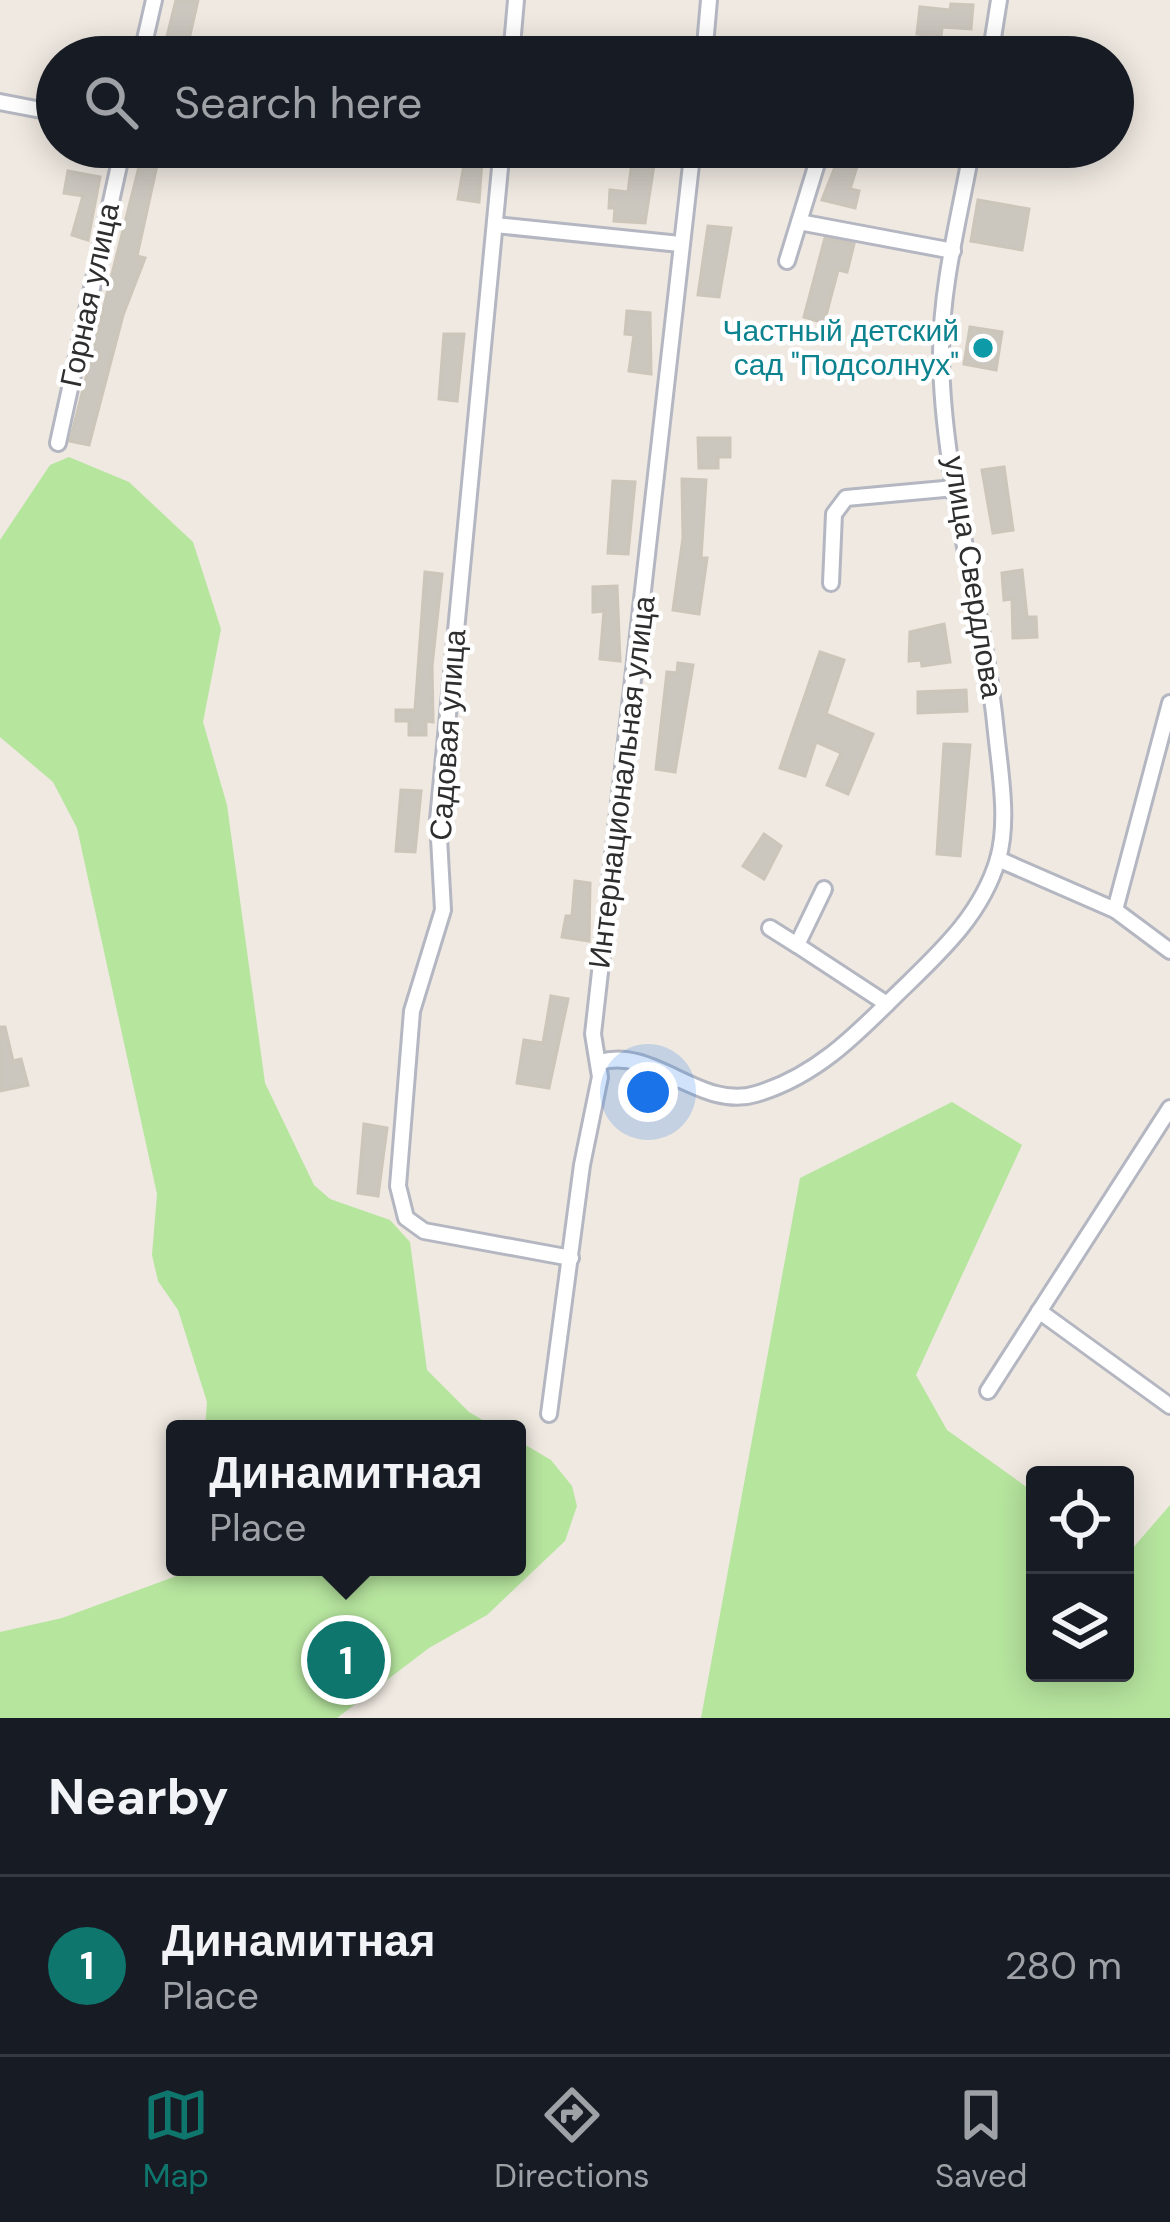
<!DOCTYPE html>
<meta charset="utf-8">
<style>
body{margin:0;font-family:"DM Sans",sans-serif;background:#242831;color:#f1f3f6}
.controls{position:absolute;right:36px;bottom:36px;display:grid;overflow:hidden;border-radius:12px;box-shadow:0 6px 30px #0003}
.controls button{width:108px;height:108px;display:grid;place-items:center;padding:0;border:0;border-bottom:3px solid #363941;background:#171b24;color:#f1f3f6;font:60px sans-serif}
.you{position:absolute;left:648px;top:1092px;width:42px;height:42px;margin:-30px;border:9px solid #fff;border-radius:50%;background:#1a73e8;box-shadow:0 0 0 18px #1a73e833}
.badge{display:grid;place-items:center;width:78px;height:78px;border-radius:50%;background:#0f766e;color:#fff;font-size:39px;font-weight:700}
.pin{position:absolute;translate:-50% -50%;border:6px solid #fff;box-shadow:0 3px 12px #0006}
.popup{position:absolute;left:166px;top:1420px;width:360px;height:156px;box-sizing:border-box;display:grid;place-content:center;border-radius:12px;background:#171b24;filter:drop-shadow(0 3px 9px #0005);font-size:39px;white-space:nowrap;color:#9ea1a6}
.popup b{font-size:45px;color:#f1f3f6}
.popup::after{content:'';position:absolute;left:50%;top:100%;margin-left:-24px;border:24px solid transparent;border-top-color:#171b24}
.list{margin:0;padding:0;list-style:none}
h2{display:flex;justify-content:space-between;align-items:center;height:156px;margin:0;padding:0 48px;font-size:51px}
h2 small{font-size:39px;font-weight:400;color:#9ea1a6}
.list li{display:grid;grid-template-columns:78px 1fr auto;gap:36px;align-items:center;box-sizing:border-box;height:180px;padding:0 48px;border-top:3px solid #363941}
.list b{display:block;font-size:45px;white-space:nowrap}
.list p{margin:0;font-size:39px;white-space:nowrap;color:#9ea1a6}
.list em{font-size:39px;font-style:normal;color:#9ea1a6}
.icon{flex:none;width:66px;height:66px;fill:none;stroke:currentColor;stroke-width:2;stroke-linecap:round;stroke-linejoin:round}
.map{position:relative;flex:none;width:1170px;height:1718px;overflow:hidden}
.search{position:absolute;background:#171b24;box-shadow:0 6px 30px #0003;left:36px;right:36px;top:36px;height:132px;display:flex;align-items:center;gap:30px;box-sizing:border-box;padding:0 42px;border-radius:66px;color:#9ea1a6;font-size:45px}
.sheet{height:336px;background:#171b24}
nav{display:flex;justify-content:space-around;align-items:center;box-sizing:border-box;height:168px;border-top:3px solid #363941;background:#171b24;font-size:33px;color:#9ea1a6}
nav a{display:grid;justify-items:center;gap:6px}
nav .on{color:#0f766e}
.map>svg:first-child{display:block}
</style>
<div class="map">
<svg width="1170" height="1718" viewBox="0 0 1170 1718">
<rect width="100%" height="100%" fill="#efe9e1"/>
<g fill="#b6e59e">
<polygon points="69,457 129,482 193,542 221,629 203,722 227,805 265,1083 314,1185 330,1199 390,1220 410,1242 427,1370 469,1412 498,1429 205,1429 207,1402 178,1310 158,1281 152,1255 157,1194 77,828 53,782 0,737 0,540 50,465"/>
<polygon points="952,1102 1022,1145 916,1375 947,1430 1035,1493 1035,1673 1125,1673 1125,1557 1170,1505 1170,1718 701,1718 800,1178"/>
<polygon points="517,1440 551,1460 572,1486 577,1506 565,1541 487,1615 429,1648 337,1718 0,1718 0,1632 62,1618 201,1567 517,1567"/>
</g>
<g fill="#cbc7bf" stroke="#cbc5ba" stroke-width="3">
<polygon points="176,0 198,0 185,57 162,57"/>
<polygon points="951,4 973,5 971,29 942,27 941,37 917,34 920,7 950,10"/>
<polygon points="144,147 161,147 137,256 145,258 123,315 89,445 70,441"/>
<polygon points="467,147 483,147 479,202 458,199"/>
<polygon points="843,147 863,147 850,189 859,191 855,208 822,200"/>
<polygon points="632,162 654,165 645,223 614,221 615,208 609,208 610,190 628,192"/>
<polygon points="68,171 100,177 88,240 72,235 83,196 64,193"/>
<polygon points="978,200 1029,209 1022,250 971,241"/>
<polygon points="708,226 731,228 719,297 698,295"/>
<polygon points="825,238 854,244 847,272 838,270 824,323 804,317"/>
<polygon points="627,311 650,313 651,374 629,371 634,335 625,334"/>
<polygon points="970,327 1002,332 996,370 964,364"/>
<polygon points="444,334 464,334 457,401 439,399"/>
<polygon points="698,438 730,438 730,457 718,457 718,468 699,468"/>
<polygon points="1004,467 1013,530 993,533 982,470"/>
<polygon points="682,479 706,480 701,558 707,558 699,614 673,610 683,538"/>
<polygon points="613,481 635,482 628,554 608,553"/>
<polygon points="1022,570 1027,617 1036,617 1037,637 1013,638 1012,599 1004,600 1002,573"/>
<polygon points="425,572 442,574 432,666 433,722 426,721 426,735 409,735 409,721 396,721 396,710 415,710"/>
<polygon points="617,586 620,661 600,659 604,611 593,612 593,587"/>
<polygon points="944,624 950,662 922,666 921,660 909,661 910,632"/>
<polygon points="820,652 844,660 826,714 873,734 848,794 827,785 841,753 816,742 805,776 780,768"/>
<polygon points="678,663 693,665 675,772 656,769 667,672 677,673"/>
<polygon points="966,690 967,711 918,713 918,692"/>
<polygon points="944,744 970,745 960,856 937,854"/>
<polygon points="401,790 421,791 415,852 396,851"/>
<polygon points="764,834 781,846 764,879 743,866"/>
<polygon points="575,881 590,883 589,941 562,937 566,916 572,916"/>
<polygon points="551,996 568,999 549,1088 517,1083 524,1040 543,1043"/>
<polygon points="0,1027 5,1027 13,1061 21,1059 28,1085 0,1091"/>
<polygon points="364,1124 387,1128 378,1196 358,1193"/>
</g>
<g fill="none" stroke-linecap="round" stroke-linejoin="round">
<defs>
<g id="street">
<polyline points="141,57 154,0"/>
<polyline points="511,57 516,0"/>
<polyline points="704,57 709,0"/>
<polyline points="990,57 999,0"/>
<polyline points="0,102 57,113"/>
<polyline points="502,147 438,820 443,910 412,1011 398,1186 406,1218 424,1231 571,1258"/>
<polyline points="799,222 953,251"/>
<polyline points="495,225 680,244"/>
<polyline points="787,261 822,147"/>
<polyline points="58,443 123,147"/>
<polyline points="831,583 834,514 846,498 955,488"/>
<polyline points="998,859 1115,910 1170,951"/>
<polyline points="824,889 797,945 887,1004"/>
<polyline points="1115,910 1170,703"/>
<polyline points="770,928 797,945"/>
<path d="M600 1062C653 1046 701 1111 756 1094 814 1077 854 1037 895 996 937 955 981 917 998 859 1009 821 1000 771 996 732 984 607 942 481 941 354 941 285 960 215 972 147"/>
<polyline points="1039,1311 1170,1406"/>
<polyline points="988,1391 1170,1108"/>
<polyline points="549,1414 582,1165 600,1077 593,1034 693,147"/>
</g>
</defs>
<use href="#street" stroke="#b4b7c1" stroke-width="20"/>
<use href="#street" stroke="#fff" stroke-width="14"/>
</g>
<circle fill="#0f9aa8" stroke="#fff" stroke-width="4.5" cx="983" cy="348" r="12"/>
<g text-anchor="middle" stroke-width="9" stroke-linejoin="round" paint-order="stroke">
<g font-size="30" fill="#2e2e2e" stroke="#fff">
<text transform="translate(90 295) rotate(-78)" y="10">Горная улица</text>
<text transform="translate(973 577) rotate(81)" y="10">улица Свердлова</text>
<text transform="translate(448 735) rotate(-86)" y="10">Садовая улица</text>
<text transform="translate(622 782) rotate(-83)" y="10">Интернациональная улица</text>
</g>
<g font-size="30" fill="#0d838f" stroke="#fff" text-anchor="end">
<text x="959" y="341">Частный детский<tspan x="959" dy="34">сад "Подсолнух"</tspan></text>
</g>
</g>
</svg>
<div class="controls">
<button><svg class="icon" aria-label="locate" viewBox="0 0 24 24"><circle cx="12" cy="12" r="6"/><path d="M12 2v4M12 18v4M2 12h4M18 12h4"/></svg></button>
<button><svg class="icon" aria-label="layers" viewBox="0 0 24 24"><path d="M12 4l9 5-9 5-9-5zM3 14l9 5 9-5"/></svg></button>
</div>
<div class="you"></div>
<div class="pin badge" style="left:346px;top:1660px">1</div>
<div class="popup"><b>Динамитная</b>Place</div>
<div class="search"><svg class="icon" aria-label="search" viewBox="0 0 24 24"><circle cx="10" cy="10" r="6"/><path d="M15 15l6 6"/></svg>Search here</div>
</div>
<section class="sheet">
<h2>Nearby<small></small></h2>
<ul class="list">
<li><span class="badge">1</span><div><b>Динамитная</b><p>Place</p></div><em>280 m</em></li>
</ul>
</section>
<nav>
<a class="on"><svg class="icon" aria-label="map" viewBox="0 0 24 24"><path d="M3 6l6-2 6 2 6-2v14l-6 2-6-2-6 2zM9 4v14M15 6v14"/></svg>Map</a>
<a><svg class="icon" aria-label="directions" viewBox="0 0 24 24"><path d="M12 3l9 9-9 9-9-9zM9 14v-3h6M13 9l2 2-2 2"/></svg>Directions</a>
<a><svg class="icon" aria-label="saved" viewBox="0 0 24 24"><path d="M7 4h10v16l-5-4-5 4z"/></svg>Saved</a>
</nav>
